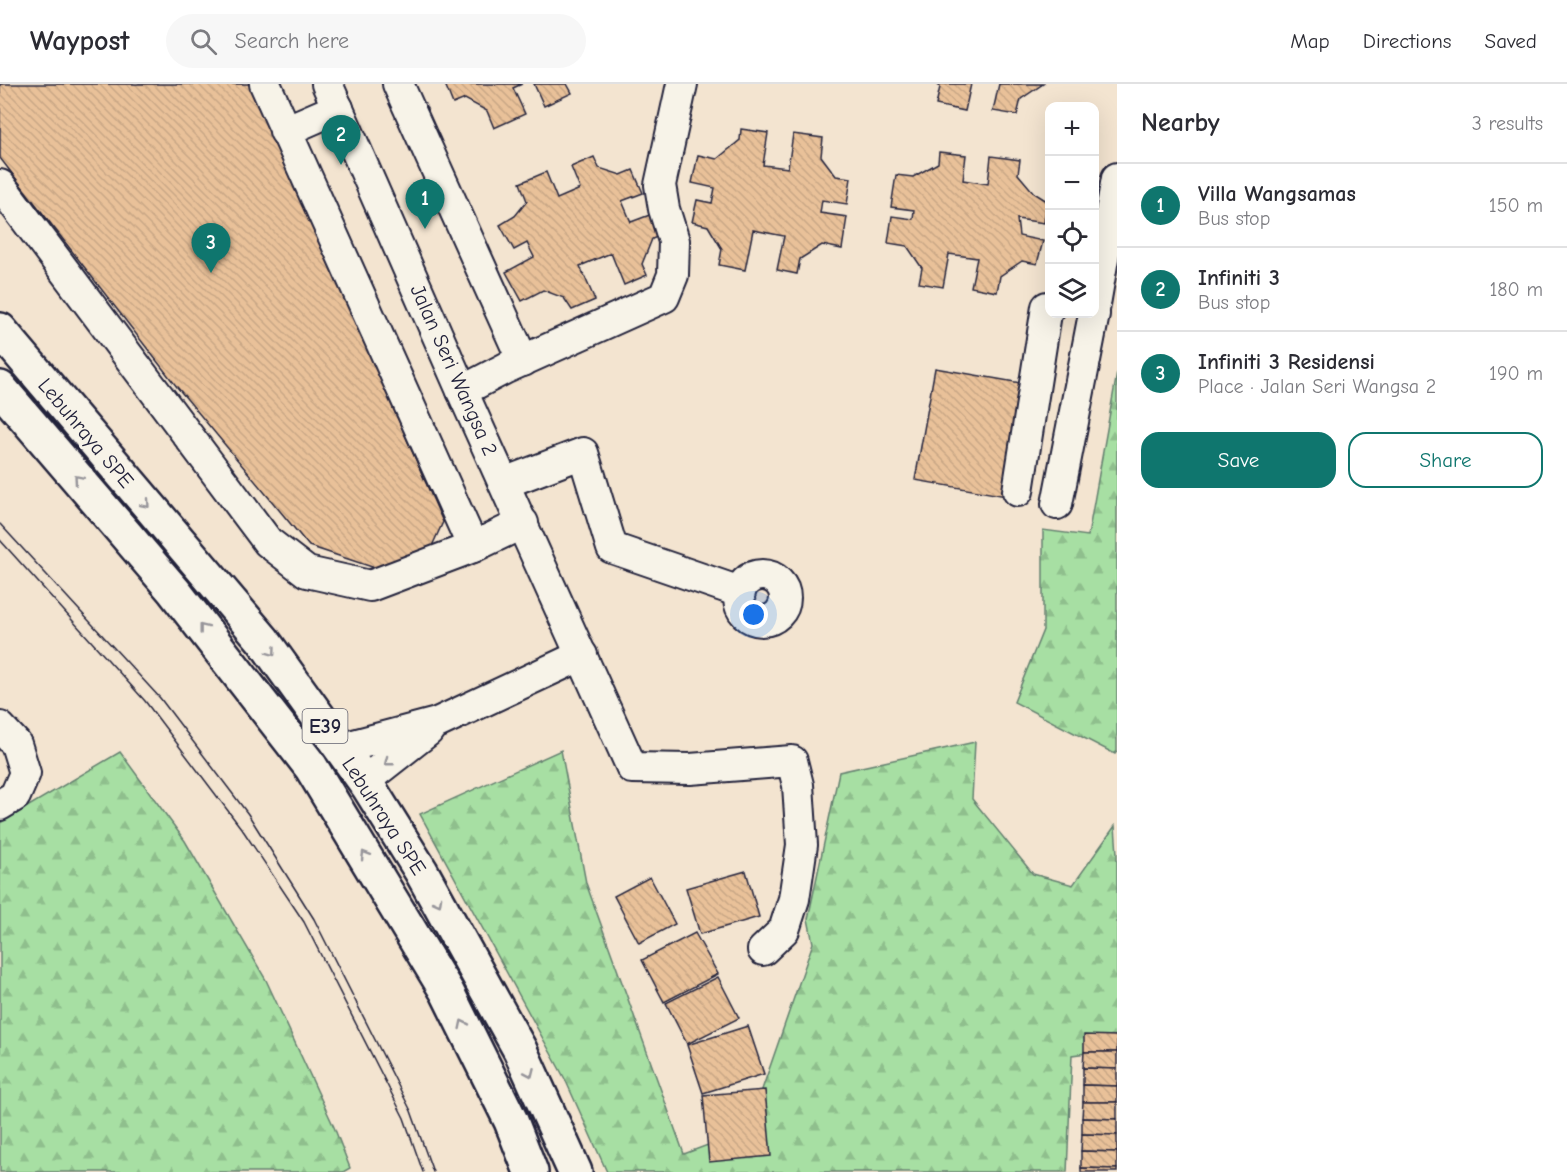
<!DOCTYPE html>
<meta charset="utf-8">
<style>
body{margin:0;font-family:"Comic Neue",sans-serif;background:#f7f7f7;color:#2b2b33}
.controls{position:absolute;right:18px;top:18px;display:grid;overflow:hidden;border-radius:12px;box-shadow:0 6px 24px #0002}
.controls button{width:54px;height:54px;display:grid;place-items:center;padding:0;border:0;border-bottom:2px solid #e1e1e2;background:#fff;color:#2b2b33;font:30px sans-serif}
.you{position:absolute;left:754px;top:531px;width:21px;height:21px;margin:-15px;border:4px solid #fff;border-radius:50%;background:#1a73e8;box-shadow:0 0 0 9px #1a73e833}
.badge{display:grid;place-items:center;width:39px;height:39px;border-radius:50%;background:#0f766e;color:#fff;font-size:20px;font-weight:700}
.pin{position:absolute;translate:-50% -50px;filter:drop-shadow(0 2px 3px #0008)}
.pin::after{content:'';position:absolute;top:32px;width:21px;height:18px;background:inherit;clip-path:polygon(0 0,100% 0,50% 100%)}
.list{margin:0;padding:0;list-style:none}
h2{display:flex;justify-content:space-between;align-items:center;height:78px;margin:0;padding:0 24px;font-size:26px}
h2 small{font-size:20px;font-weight:400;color:#7c7c81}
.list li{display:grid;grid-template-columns:39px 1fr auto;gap:18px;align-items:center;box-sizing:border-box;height:84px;padding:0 24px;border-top:2px solid #e1e1e2}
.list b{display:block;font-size:22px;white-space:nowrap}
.list p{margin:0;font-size:20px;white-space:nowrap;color:#7c7c81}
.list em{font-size:20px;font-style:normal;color:#7c7c81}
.actions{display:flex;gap:12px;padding:18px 24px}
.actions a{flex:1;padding:14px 0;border:2px solid #0f766e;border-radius:18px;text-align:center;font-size:21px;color:#0f766e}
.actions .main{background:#0f766e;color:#fff}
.icon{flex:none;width:33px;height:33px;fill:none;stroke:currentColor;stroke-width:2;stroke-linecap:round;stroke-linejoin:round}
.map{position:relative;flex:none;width:1117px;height:1088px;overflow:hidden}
header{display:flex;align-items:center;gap:36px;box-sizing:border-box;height:84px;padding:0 30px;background:#fff;border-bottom:2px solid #e1e1e2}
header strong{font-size:28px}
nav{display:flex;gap:33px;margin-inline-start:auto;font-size:21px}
.search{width:420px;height:54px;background:#f7f7f7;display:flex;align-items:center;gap:15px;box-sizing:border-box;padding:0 21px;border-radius:33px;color:#7c7c81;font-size:22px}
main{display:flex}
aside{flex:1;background:#fff}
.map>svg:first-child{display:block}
</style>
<header>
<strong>Waypost</strong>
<div class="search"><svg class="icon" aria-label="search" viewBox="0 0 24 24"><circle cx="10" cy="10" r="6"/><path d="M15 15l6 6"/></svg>Search here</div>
<nav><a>Map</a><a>Directions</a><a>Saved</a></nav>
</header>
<main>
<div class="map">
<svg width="1117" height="1088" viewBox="0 0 1117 1088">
<defs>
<pattern id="forest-firs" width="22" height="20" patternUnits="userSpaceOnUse" patternTransform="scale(1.5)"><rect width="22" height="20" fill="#a7dfa3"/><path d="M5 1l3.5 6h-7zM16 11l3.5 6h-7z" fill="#8fbf8d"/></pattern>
<pattern id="building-back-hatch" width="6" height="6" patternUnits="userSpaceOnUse" patternTransform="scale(1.5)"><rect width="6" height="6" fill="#e9c199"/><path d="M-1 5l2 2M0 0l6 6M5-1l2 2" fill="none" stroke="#c8a685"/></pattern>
</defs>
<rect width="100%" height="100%" fill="#f3e4d0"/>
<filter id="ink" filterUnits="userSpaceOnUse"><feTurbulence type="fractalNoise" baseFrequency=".0167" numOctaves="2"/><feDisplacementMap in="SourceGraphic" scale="12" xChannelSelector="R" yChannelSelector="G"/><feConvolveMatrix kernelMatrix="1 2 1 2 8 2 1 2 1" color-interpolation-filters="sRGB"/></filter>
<g filter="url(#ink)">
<g fill="url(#forest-firs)" stroke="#64806f" stroke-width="1.5">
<polygon points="1117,289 1117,667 1115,670 1014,618 1043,546 1043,446 1088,452"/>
<polygon points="975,658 972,715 1033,790 1073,801 1115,742 1117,770 1117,965 1072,971 1067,1088 607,1088 565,995 420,730 561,666 586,799 684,1070 748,1046 813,859 808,835 839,688"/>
<polygon points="120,668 185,757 266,896 334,1043 350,1084 343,1088 0,1088 0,739"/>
</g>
<g fill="url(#building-back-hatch)" stroke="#22223b" stroke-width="1.5">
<polygon points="0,0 252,0 443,438 432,462 375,484 309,462 177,303 0,74"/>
<polygon points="445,0 522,0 513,4 525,30 494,44 487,27 465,15 453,20"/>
<polygon points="534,0 567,0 572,9 544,22"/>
<polygon points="937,0 971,0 965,27 936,21 940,3"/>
<polygon points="999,0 1043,0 1021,15 1017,31 993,27"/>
<polygon points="741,45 768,49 763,81 788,84 793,50 823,54 821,72 836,92 851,94 847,120 822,116 820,129 847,133 842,165 822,161 800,175 797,190 777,186 784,152 753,146 745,186 719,181 722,165 708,142 692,138 697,116 712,119 715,104 692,99 698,71 717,75 740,56"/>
<polygon points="939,68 966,71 963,96 988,100 991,72 1020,76 1018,90 1034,109 1047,117 1044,139 1017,135 1019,152 1043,157 1037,180 1022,177 1000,192 997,208 971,203 977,174 949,170 943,203 919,199 922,184 907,162 888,159 892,132 913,135 914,126 891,123 896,91 913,93 938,79"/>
<polygon points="594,73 599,84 621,91 633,86 643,109 622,117 631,138 655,129 664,150 652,155 642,180 647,191 624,201 611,169 580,182 595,216 572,226 564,214 543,206 522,217 506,188 534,173 527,159 514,166 500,141 515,132 527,117 520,99 546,88 557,115 580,105 571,83"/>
<polygon points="935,284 1026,300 1006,412 915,396"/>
<polygon points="746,787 759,833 700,850 686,804"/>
<polygon points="650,793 675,840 639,859 614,812"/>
<polygon points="695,849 718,890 664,918 642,876"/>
<polygon points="718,893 739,934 687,960 666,919"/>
<polygon points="748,942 764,990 703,1009 687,961"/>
<polygon points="1084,951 1117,952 1117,968 1084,968"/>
<polygon points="1084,968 1117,968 1117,985 1083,984"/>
<polygon points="1083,984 1117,985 1117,1002 1083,1001"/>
<polygon points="1083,1001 1117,1002 1117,1018 1083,1018"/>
<polygon points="765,1006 771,1072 709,1078 703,1011"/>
<polygon points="1083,1018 1117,1018 1117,1035 1082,1034"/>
<polygon points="1082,1034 1117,1035 1117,1051 1082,1050"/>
<polygon points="1082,1050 1117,1051 1117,1068 1081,1067"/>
<polygon points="1081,1067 1117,1068 1117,1085 1081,1084"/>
<polygon points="1081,1084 1117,1085 1117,1088 1081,1088"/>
</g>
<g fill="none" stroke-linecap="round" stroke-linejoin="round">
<defs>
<g id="minor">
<polyline points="265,0 473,463"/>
<polyline points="327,0 462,307 632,684 690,685 792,677 798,701 802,761 794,815 784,846 763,866"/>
<polyline points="398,0 523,277"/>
<polyline points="285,47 338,24"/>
<polyline points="0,101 268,458 307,488 370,502 473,463 523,439"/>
<polyline points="1094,226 1117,94"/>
<polyline points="462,307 506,284 664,213 673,191 674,157 664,125 660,101 682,0"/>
<polyline points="504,399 583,369 612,464 740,508"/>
<polyline points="1018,407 1047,223 1050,224"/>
<polyline points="1057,420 1094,230"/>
<circle cx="762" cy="514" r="23"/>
<polyline points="0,643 16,660 25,689 15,712 0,721"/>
<polyline points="350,662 437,639 582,571"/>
<polyline points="372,691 428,647"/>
</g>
<g id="highway">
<polyline points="0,246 263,556 368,702 421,787 520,966 575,1088"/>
<polyline points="0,304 174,507 311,683 447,908 511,1037 531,1088"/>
</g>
</defs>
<use href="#minor" stroke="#22223b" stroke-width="34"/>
<use href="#highway" stroke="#22223b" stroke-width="38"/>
<use href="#minor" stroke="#f7f3e8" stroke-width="30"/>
<use href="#highway" stroke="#f7f3e8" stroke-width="33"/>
<g stroke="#22223b" stroke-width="1.5">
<polyline points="0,440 160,614 248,730 314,835 411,1027 433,1088"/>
<polyline points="0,456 145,617 244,748 304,838 404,1034 423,1088"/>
</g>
</g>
<defs><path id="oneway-chevron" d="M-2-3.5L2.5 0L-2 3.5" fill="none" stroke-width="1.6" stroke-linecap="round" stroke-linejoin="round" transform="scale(1.5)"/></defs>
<g stroke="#97959a">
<use href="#oneway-chevron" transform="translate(78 395) rotate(-131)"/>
<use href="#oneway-chevron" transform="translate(146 420) rotate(49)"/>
<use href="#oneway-chevron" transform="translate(203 544) rotate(-128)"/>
<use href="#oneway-chevron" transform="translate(272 568) rotate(54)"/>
<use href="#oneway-chevron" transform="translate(388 678) rotate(142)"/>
<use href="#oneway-chevron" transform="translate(365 771) rotate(-121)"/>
<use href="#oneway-chevron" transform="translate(438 818) rotate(61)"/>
<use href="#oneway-chevron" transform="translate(463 940) rotate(-116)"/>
<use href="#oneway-chevron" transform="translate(530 989) rotate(66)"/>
</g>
</g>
<g text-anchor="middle" stroke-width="6" stroke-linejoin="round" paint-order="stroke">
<rect fill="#f7f3e8" stroke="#62616f" stroke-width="1.5" x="302.5" y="625" width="45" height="34" rx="4.5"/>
<g font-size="20" font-weight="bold" fill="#22223b">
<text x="325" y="649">E39</text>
</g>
<g font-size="21" fill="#22223b" stroke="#f7f3e8">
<text transform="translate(454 286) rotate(66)" y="7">Jalan Seri Wangsa 2</text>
<text transform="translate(86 349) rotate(50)" y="7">Lebuhraya SPE</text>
<text transform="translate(384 732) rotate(57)" y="7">Lebuhraya SPE</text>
</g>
</g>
</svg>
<div class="controls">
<button>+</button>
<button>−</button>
<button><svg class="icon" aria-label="locate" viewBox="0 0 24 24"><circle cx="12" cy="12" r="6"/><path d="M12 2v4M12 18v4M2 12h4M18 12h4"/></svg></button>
<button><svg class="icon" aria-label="layers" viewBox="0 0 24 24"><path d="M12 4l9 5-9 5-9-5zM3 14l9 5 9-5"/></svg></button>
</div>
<div class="you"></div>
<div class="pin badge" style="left:425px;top:145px">1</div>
<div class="pin badge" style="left:341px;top:81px">2</div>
<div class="pin badge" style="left:211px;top:189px">3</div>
</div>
<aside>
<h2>Nearby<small>3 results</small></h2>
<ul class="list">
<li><span class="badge">1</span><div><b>Villa Wangsamas</b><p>Bus stop</p></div><em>150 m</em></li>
<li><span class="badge">2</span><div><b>Infiniti 3</b><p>Bus stop</p></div><em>180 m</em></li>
<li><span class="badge">3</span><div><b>Infiniti 3 Residensi</b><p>Place · Jalan Seri Wangsa 2</p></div><em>190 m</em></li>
</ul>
<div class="actions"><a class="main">Save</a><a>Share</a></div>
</aside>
</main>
